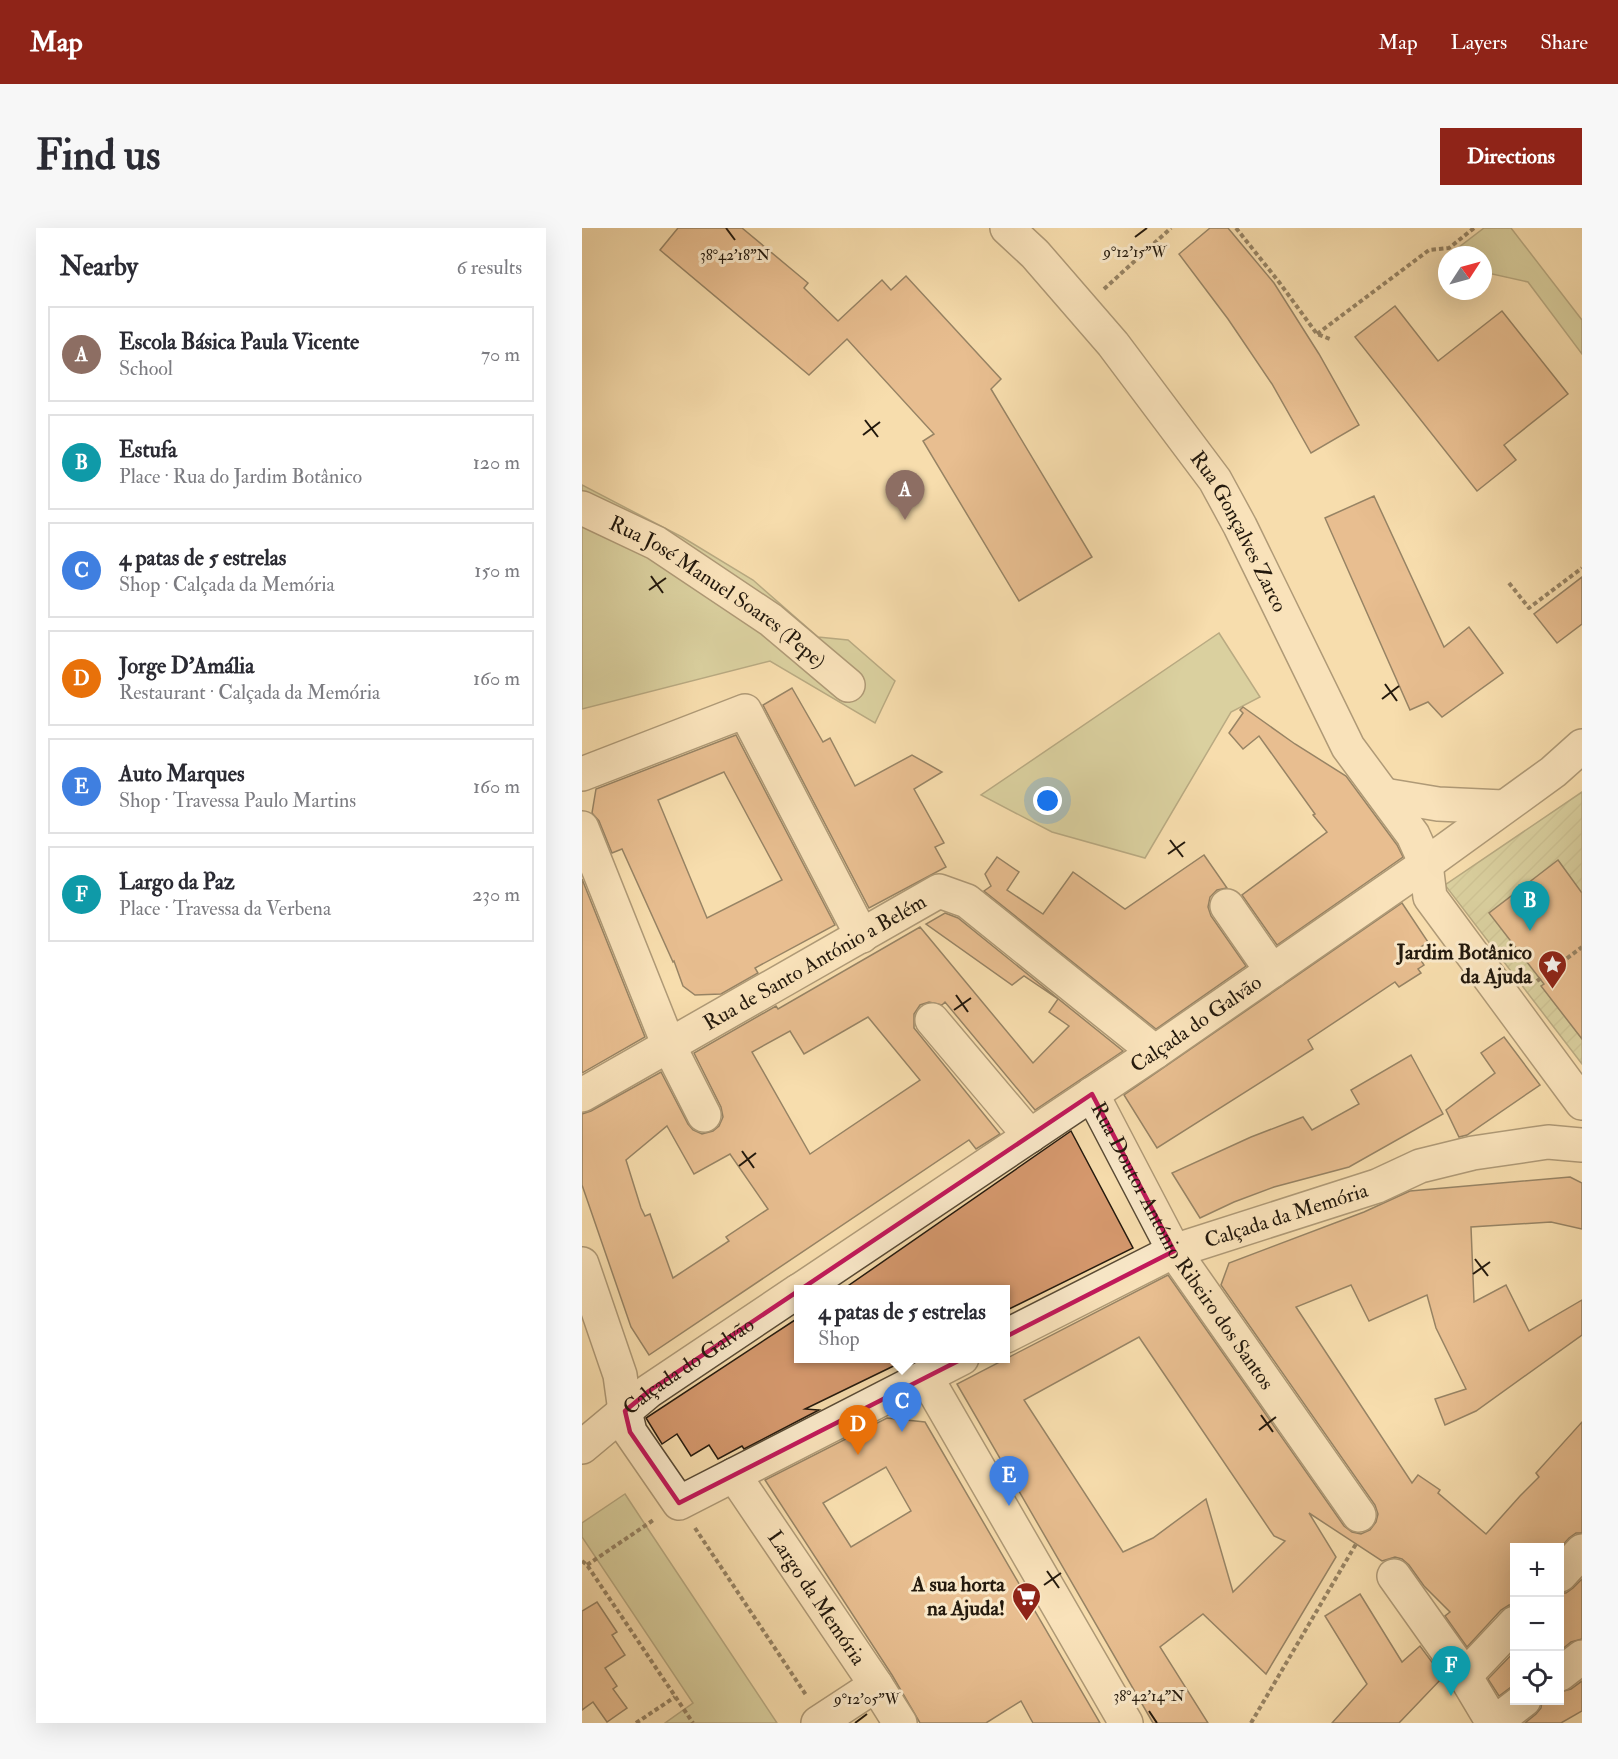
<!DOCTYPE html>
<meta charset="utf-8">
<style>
body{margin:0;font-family:"IM FELL Double Pica",serif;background:#f7f7f7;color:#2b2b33}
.controls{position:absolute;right:18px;bottom:18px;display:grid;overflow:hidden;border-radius:0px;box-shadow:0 6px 24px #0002}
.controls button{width:54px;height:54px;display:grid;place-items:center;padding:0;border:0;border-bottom:2px solid #e1e1e2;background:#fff;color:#2b2b33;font:30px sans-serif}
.compass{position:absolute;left:856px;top:18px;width:54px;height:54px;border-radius:50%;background:#fff;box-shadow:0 6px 24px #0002;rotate:54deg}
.you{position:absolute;left:466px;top:573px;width:21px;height:21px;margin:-15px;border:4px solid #fff;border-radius:50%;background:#1a73e8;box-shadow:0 0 0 9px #1a73e833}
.badge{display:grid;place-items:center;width:39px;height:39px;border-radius:50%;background:#8f2418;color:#fff;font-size:20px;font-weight:700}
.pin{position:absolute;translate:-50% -50px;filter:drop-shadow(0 2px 3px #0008)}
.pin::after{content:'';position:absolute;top:32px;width:21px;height:18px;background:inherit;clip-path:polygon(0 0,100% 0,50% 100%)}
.popup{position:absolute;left:212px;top:1057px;width:216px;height:78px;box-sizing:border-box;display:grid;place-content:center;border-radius:0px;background:#fff;filter:drop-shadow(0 2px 4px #0005);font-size:20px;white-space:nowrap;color:#7c7c81}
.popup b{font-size:22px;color:#2b2b33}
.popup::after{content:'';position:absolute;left:50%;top:100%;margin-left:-12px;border:12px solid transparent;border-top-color:#fff}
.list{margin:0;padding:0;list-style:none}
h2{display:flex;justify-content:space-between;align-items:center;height:78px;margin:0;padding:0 24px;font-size:26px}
h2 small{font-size:20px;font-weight:400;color:#7c7c81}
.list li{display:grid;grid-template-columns:39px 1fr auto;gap:18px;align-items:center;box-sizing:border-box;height:96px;margin:0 12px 12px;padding:0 12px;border:2px solid #e1e1e2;border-radius:0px}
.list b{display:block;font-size:22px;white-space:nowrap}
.list p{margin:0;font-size:20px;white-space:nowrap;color:#7c7c81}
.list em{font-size:20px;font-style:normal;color:#7c7c81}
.icon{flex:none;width:33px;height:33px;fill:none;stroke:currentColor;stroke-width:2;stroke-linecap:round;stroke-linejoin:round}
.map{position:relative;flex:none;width:1000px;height:1495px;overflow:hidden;border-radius:0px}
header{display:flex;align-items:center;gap:36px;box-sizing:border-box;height:84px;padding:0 30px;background:#8f2418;color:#fff}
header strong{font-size:28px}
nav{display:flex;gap:33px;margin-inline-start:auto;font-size:21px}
.intro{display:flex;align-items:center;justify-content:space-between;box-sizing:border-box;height:144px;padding:0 36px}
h1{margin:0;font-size:42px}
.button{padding:15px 27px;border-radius:0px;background:#8f2418;color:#fff;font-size:21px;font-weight:700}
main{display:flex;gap:36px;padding:0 36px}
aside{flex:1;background:#fff;border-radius:0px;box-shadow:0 6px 24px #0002}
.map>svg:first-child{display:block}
</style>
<header>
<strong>Map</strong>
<nav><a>Map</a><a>Layers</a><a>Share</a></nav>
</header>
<div class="intro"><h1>Find us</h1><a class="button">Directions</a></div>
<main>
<aside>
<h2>Nearby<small>6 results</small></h2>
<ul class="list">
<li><span class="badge" style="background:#8d6e63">A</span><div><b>Escola Básica Paula Vicente</b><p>School</p></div><em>70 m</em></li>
<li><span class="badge" style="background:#0f9aa8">B</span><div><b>Estufa</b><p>Place · Rua do Jardim Botânico</p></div><em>120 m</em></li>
<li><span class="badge" style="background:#3f7fe0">C</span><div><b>4 patas de 5 estrelas</b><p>Shop · Calçada da Memória</p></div><em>150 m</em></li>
<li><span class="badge" style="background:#e8710a">D</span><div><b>Jorge D'Amália</b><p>Restaurant · Calçada da Memória</p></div><em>160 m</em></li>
<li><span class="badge" style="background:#3f7fe0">E</span><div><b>Auto Marques</b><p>Shop · Travessa Paulo Martins</p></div><em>160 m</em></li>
<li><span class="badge" style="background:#0f9aa8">F</span><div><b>Largo da Paz</b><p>Place · Travessa da Verbena</p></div><em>230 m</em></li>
</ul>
</aside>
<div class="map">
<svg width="1000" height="1495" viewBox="0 0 1000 1495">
<defs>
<pattern id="garden-furrows" width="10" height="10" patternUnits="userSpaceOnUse" patternTransform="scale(1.5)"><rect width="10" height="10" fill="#b7c28e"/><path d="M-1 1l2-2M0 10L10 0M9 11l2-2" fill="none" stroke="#9da679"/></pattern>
</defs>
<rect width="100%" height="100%" fill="#f7ddad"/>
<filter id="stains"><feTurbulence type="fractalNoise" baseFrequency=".00333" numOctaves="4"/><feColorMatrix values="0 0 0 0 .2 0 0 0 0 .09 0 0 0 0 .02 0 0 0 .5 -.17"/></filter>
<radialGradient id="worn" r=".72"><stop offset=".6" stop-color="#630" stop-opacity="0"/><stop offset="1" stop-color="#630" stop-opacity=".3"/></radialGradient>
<g fill="#b7c28e" stroke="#6d6e4e" stroke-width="1.5">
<polygon points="902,0 929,0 1000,92 1000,126 946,54 901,44 901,27 875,27 872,23"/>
<polygon points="0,257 100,309 171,352 236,409 266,412 313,453 293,495 188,433 0,481"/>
<polygon points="637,405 678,469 649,484 563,630 470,604 399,567"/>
<polygon points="43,1266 64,1298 195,1495 83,1495 111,1475 0,1309 0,1295"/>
</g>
<polygon fill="url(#garden-furrows)" stroke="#6d6e4e" stroke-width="1.5" points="1000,564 1000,836 863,657"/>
<g fill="#d6996e" stroke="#23190d" stroke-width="1.5" fill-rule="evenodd">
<polygon points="96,0 160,0 226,55 222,60 256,93 300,52 309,62 324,48 419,151 409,161 510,329 437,373 341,213 352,206 265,111 227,147 78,22"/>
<polygon points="628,0 646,0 692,55 737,126 777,197 729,225 690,156 646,91 597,26"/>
<polygon points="813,78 856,133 920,83 986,166 922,217 934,232 895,263 773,109"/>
<polygon points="792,268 862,419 887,399 921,445 860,489 846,474 828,482 743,290"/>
<polygon points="1000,349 1000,396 975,415 952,386"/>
<polygon points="210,460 241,514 248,510 273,558 330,527 360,544 332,561 362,615 353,619 364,639 287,680 181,477"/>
<polygon points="661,479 713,516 764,548 815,617 821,629 695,717 660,667 745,604 731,587 733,586 677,508 661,521 647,505 661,485 658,482"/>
<path d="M154 507 253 697 173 740 176 745 139 766 113 767 101 758 92 733 91 734 40 621 30 625 17 593 10 585 14 561ZM142 544 200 652 125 690 76 572Z"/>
<polygon points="622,627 645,660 635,662 628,669 626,679 629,688 664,738 574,801 402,663 409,658 403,646 415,629 437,644 425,662 461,686 491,644 543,681"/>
<polygon points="976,632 1000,665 1000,811 959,758 962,756 907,685"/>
<polygon points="0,651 63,809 0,845"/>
<polygon points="820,675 846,714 833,723 842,737 836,741 839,745 817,759 813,754 726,812 731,821 575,920 542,867"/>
<path d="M363 685 376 690 541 823 453 882 363 774 360 777 347 774 338 777 332 786V800L418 906 394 921 387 912 67 1127 49 1099 0 957V886L9 883 79 844 106 896 111 902 120 906 131 903 137 898 141 889 139 879 112 825 194 778 196 781 338 699 451 835 487 798 467 784 476 771 442 748 430 757 344 696ZM286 789 338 852 228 926 170 824 208 803 222 826ZM85 898 112 946 148 926 186 981 144 1009 147 1013 91 1050 68 986 63 988 59 980 44 932Z"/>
<polygon points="922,809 958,857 885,907 877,909 864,882 913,845 899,825"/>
<polygon points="829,827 861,886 767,939 692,959 652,974 618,990 590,945 669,909 721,889 730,902 777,876 769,862"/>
<polygon points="489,903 551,1020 423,1083 423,1062 260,1062"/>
<path d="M988 949 1000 955V1001L969 994 889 999 892 1074 924 1057 947 1103 1000 1072V1107L894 1183 863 1197 853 1171 884 1161 854 1100 845 1067 787 1093 769 1057 714 1079 830 1255 836 1247 858 1262 856 1265 904 1306 938 1268 957 1249 954 1245 1000 1194V1305H994L987 1310 978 1320H933V1377H927L919 1382 885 1419 863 1388 868 1384 842 1358 827 1337 820 1331 813 1329 800 1333 727 1285 754 1329 684 1446 621 1386 578 1419 626 1495H571L375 1156 586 1047 762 1298 770 1304 779 1306 788 1302 794 1294 796 1286 793 1277 639 1057 647 1035 782 984 828 963ZM557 1109 692 1308 703 1313 651 1364 624 1271 571 1310 541 1324 442 1172Z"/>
<polygon points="216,1090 216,1131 326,1131 223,1181 237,1182 162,1221 160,1218 136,1231 127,1217 109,1228 95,1206 80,1216 64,1190"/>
<path d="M305 1190 343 1194 518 1495H451L439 1473 404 1495H338L310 1447 183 1252ZM304 1239 329 1283 269 1319 241 1275Z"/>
<polygon points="1000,1351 1000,1411 989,1414 978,1423 978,1365 984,1365 991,1360"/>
<polygon points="778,1366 820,1434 838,1418 861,1449 817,1495 750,1495 785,1456 743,1388"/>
<polygon points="15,1374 35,1404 30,1407 43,1427 23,1440 35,1458 31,1461 45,1480 25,1494 11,1474 0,1482 0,1383"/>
<polygon points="933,1423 933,1456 917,1468 906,1451"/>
<polygon points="1000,1453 1000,1483 979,1495 943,1495 954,1486 959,1480 960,1473 978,1473 978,1464 989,1461"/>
</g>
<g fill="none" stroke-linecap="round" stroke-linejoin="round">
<defs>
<g id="minor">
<path id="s1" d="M425 0 453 26 531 116 633 252 658 298 766 519 831 607 844 636 848 669 1000 875"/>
<path id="s2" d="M0 280 74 315 189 392 266 457"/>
<polyline points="0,546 163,483 280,708"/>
<polyline points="802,567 856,576 921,579"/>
<polyline points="0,600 87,818 122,887"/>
<polyline points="645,678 690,743"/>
<polyline points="350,792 448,908"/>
<path id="s3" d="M510 866 592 1023 777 1287"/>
<path id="s4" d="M0 867 357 663 385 673 573 824"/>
<polyline points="0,1036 38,1147 43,1183 48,1204 97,1275 380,1130"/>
<path id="s5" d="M218 1062 573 824 844 636 971 544 1000 518"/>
<path id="s6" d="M424 1108 592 1023 795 958 838 938 891 925 966 914 1000 917"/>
<polyline points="344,1149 544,1495"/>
<path id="s7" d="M0 1219 67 1163 216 1063"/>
<path id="s8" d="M152 1247 294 1457 318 1495"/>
<polyline points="978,1347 1000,1323"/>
<polyline points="812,1348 883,1448 911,1495"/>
<polyline points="978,1446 1000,1429"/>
<polyline points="883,1448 933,1395"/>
<polyline points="236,1495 294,1457"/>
<polyline points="912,1495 942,1472"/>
</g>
</defs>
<use href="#minor" stroke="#584a35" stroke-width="36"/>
<g stroke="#23190d" stroke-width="4" stroke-dasharray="4.5 3" stroke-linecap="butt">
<polyline points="654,0 697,54 735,106 748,111"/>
<polyline points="522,61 589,0"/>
<polyline points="735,106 847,22 867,20 892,0"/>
<polyline points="927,355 947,380 1000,340"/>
<polyline points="955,753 1000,719"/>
<polyline points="113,1300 224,1467"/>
<polyline points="0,1333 5,1337 111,1495"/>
<polyline points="5,1337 73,1291"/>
<polyline points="54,1495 93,1469"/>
<polyline points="669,1495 774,1316"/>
</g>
<use href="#minor" stroke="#fae9ca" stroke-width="33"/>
</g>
<path d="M0 0H1000V1495H0ZM510 866 592 1023 97 1275 48 1204 43 1183 67 1163Z" fill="#f7ddad" fill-opacity=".55" fill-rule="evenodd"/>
<path fill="none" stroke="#c2185b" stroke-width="4.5" stroke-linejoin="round" d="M510 866 592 1023 97 1275 48 1204 43 1183 67 1163Z"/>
<path fill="none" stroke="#23190d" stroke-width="2" d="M144 0 153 12M553 9 565 0M283 192 296 209M281 207 298 194M69 348 81 365M67 362 84 350M803 456 815 473M800 471 817 458M588 612 601 629M586 626 603 614M374 767 386 784M372 782 389 770M160 923 172 940M157 938 174 925M893 1031 906 1048M891 1046 908 1034M679 1187 691 1204M677 1202 694 1189M465 1343 477 1360M462 1357 479 1345M567 1483 575 1495M273 1495 285 1486"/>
<defs>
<symbol id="sight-pin" viewBox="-11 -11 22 30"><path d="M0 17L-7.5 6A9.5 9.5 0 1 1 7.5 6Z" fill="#8f2418" stroke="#fae9ca"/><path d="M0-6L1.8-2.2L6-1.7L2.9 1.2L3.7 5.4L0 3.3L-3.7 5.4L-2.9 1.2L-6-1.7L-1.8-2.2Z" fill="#fff"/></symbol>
<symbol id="supermarket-pin" viewBox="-11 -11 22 30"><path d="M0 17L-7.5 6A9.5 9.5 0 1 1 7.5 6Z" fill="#8f2418" stroke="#fae9ca"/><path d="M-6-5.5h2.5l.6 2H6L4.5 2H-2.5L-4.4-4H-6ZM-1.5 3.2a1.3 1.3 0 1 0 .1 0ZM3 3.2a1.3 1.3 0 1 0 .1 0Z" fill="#fff"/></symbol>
</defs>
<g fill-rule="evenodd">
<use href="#sight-pin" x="954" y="720" width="33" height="45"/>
<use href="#supermarket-pin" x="428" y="1352" width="33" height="45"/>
</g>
<g text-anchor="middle" stroke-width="6" stroke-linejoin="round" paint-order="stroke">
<g font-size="21" fill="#23190d" stroke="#fae9ca">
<text dy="7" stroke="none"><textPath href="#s1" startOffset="384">Rua Gonçalves Zarco</textPath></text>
<text dy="7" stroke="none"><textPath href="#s2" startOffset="160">Rua José Manuel Soares (Pepe)</textPath></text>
<text dy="7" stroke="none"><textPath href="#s4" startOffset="268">Rua de Santo António a Belém</textPath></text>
<text dy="7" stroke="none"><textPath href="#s5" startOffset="477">Calçada do Galvão</textPath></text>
<text dy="7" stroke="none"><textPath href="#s6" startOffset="306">Calçada da Memória</textPath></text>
<text dy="7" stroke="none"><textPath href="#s3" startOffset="177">Rua Doutor António Ribeiro dos Santos</textPath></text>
<text dy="7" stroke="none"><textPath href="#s7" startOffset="134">Calçada do Galvão</textPath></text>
<text dy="7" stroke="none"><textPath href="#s8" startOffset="148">Largo da Memória</textPath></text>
</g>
<g font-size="21" font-weight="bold" fill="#23190d" stroke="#fae9ca" text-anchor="end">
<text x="950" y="731">Jardim Botânico<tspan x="950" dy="24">da Ajuda</tspan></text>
<text x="423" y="1363">A sua horta<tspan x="423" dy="24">na Ajuda!</tspan></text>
</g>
</g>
<g font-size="15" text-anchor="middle" fill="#23190d" stroke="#fae9ca" stroke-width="6" stroke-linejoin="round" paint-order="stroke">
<text x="553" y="29">9°12'15"W</text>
<text x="153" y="32">38°42'18"N</text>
<text x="567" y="1473">38°42'14"N</text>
<text x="285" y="1476">9°12'05"W</text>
</g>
<rect width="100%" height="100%" filter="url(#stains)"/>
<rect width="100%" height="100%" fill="url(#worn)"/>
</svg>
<div class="controls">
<button>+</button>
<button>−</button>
<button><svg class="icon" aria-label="locate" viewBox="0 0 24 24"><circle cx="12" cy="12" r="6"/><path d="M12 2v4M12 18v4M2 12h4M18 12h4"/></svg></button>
</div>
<svg class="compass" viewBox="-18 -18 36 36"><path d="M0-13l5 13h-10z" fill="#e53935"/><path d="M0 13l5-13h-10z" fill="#7c7c81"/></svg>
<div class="you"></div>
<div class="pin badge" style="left:323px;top:292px;background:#8d6e63">A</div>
<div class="pin badge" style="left:948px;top:703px;background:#0f9aa8">B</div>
<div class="pin badge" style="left:320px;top:1204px;background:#3f7fe0">C</div>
<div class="popup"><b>4 patas de 5 estrelas</b>Shop</div>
<div class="pin badge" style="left:276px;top:1227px;background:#e8710a">D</div>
<div class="pin badge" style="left:427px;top:1278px;background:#3f7fe0">E</div>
<div class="pin badge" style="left:869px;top:1468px;background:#0f9aa8">F</div>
</div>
</main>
